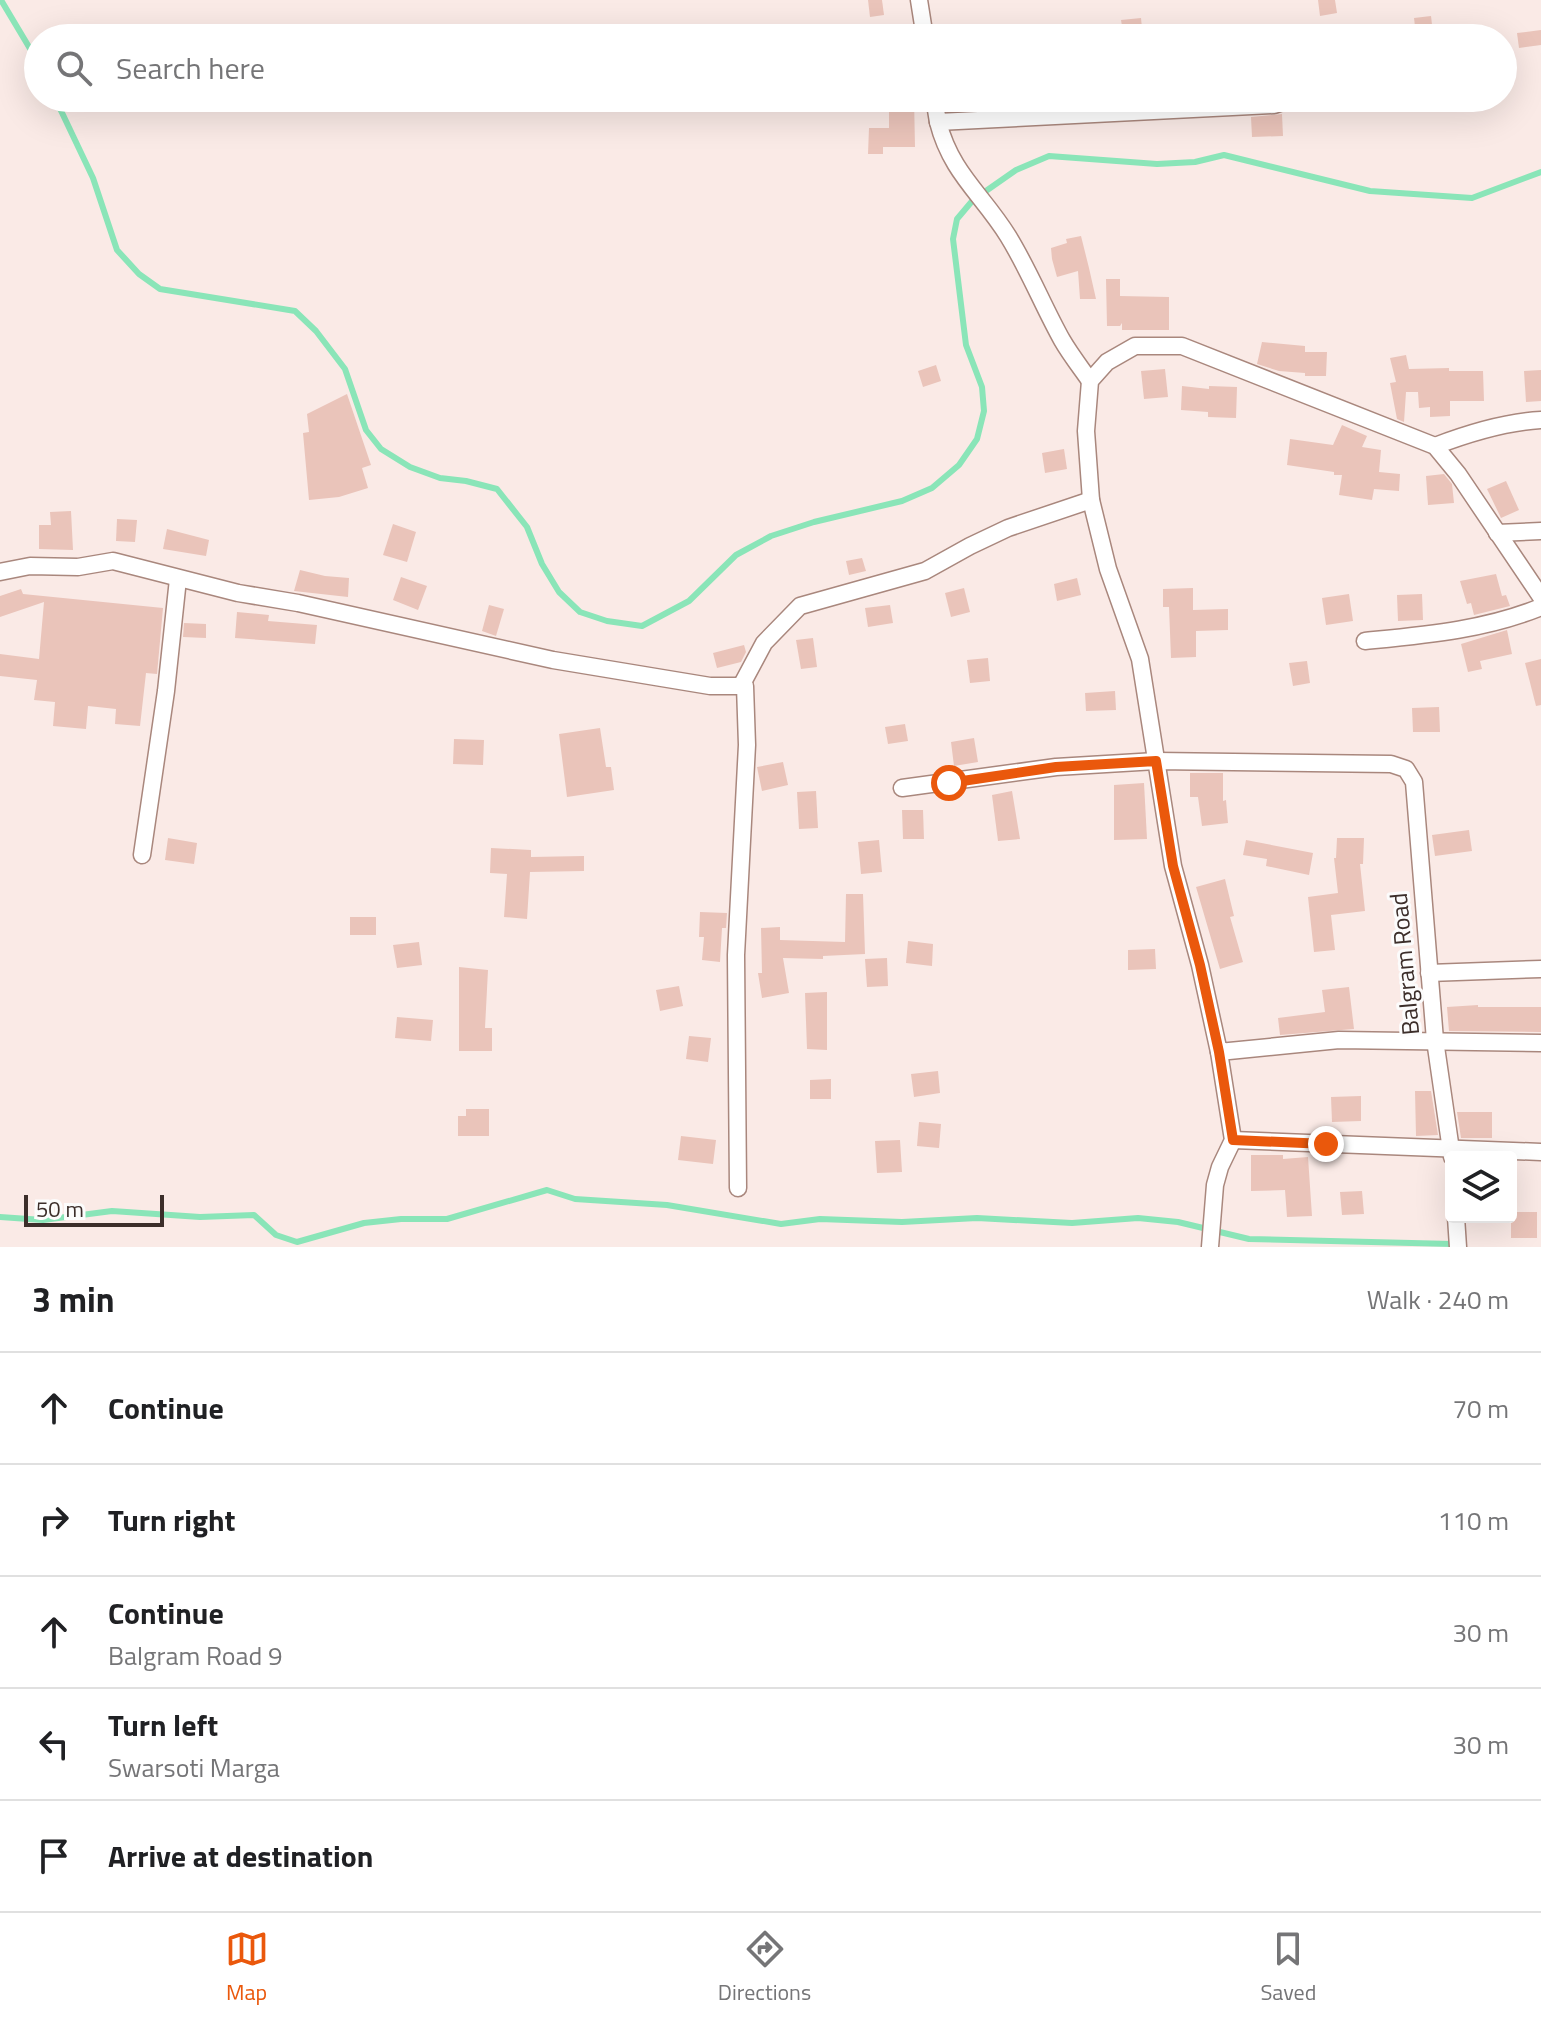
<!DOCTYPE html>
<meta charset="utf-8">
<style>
body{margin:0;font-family:"Titillium Web",sans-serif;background:#f2f2f2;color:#202124}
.controls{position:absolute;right:24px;bottom:24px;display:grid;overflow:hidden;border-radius:8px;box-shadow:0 8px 32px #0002}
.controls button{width:72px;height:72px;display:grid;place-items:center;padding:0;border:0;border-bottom:2px solid #e0e0e0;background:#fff;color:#202124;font:40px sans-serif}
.scale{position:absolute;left:24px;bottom:20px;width:140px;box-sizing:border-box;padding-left:8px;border:4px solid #3c2e2a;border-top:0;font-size:22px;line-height:28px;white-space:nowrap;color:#3c2e2a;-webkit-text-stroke:6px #fcfcfc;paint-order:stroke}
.stop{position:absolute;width:24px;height:24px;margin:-18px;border:6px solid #ea580c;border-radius:50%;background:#fff}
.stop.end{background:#ea580c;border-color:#fff;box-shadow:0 2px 8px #0008}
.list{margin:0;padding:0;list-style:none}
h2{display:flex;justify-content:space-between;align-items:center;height:104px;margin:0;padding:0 32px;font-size:34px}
h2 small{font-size:26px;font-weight:400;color:#757577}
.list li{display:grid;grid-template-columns:52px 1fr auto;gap:24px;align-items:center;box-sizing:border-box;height:112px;padding:0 32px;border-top:2px solid #e0e0e0}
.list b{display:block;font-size:30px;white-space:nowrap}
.list p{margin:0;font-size:26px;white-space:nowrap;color:#757577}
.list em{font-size:26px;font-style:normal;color:#757577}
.icon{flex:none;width:44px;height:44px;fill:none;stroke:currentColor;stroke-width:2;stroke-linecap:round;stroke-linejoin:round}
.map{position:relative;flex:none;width:1541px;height:1247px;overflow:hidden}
.search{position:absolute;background:#fff;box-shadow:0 8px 32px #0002;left:24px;right:24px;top:24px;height:88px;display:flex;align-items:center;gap:20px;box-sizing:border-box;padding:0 28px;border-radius:44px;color:#757577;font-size:30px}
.sheet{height:664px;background:#fff}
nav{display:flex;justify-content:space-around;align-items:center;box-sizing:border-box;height:112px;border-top:2px solid #e0e0e0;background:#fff;font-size:22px;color:#757577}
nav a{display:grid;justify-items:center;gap:4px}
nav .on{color:#ea580c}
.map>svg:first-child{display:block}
</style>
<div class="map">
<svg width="1541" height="1247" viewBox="0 0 1541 1247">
<rect width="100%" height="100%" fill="#faeae6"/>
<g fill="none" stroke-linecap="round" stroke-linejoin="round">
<g stroke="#8ae5b8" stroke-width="6">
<polyline points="1,0 38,62"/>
<polyline points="55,98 93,178 117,250 139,274 160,289 295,311 316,331 345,369 366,430 381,449 410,467 440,478 466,481 497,489 527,527 542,564 559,592 580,612 607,621 642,626 689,601 736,555 771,536 814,522 902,501 932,488 959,465 977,439 984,411 982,387 966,345 953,239 957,219 973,200 1016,170 1049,156 1157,164 1195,162 1224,155 1370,191 1472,198 1541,172"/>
<polyline points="0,1217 43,1220 112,1211 200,1217 254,1215 276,1235 297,1242 364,1223 401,1219 447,1219 547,1190 575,1199 667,1205 781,1224 820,1219 902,1222 977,1218 1072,1223 1138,1218 1178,1222 1249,1239 1452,1244"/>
</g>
</g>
<g fill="#eac4ba">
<polygon points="868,0 882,0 884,15 870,17"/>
<polygon points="1318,0 1335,0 1337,13 1320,16"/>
<polygon points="1431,16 1433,33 1416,35 1414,18"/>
<polygon points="1141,18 1143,38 1124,38 1121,20"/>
<polygon points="1541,30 1541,45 1519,48 1517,33"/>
<polygon points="889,98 914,98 915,147 883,147 883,154 868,154 869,128 889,128"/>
<polygon points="1282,114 1283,136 1252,137 1251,117"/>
<polygon points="1081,236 1089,268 1096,299 1080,299 1078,271 1057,277 1052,259 1051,248 1067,243 1066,239"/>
<polygon points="1106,279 1120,279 1120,296 1169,297 1169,330 1122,330 1122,323 1120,326 1107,326"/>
<polygon points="1262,342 1305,346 1305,352 1327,352 1326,376 1305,376 1305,373 1279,371 1257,364"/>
<polygon points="1406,355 1409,369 1449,368 1449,371 1483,371 1484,401 1450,401 1450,416 1430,417 1430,407 1419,408 1418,392 1406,392 1404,422 1397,419 1390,383 1396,382 1390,358"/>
<polygon points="936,365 941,381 923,387 918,371"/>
<polygon points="1165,369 1168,397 1144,399 1141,371"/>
<polygon points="1541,370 1541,401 1526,402 1524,371"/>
<polygon points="1182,386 1209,389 1209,386 1237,387 1236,418 1208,417 1208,412 1181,410"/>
<polygon points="347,394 371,465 362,468 368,488 339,497 309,500 303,433 309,432 307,414"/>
<polygon points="1342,425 1367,436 1362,447 1381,450 1379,472 1400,474 1399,491 1374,489 1372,500 1339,495 1342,475 1334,475 1334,472 1287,465 1290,439 1333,445"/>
<polygon points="1064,449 1067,469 1045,473 1042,453"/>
<polygon points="1444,474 1452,484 1454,503 1428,505 1426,476"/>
<polygon points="1506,481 1519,510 1501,518 1487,489"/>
<polygon points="71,511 73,550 39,549 39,525 51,525 50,512"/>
<polygon points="117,519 137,520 135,542 116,541"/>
<polygon points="393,524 416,532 407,562 383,555"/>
<polygon points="167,529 209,540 206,556 163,549"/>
<polygon points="862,558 866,571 849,575 846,561"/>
<polygon points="300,570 325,576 349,578 348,597 294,591"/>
<polygon points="1496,574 1502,596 1506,595 1510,606 1474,615 1471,603 1467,604 1460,581"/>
<polygon points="401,577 427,586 418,610 393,600"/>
<polygon points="1077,578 1081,595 1057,601 1054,584"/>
<polygon points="964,588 970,612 951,617 945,593"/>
<polygon points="1193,588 1193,610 1228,609 1228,630 1196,631 1196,657 1171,658 1169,607 1163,607 1163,589"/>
<polygon points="21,589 23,594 163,608 157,674 146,673 140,726 115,724 116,709 88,706 86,729 53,726 55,702 34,700 37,680 0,676 0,654 39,659 44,602 0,617 0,596"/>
<polygon points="1349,594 1353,621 1326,625 1322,598"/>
<polygon points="1422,594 1423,620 1398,621 1397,595"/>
<polygon points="489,605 504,609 496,636 482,631"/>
<polygon points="890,605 893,623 868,627 865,608"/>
<polygon points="237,612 269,615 268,621 317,625 315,644 235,638"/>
<polygon points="184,623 206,624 206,638 183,637"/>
<polygon points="1507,630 1512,654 1480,661 1482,669 1468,672 1461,644"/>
<polygon points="813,638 817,667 801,669 796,640"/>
<polygon points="744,645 746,652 741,662 717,668 713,653"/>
<polygon points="988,658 990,681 970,683 967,660"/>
<polygon points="1541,659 1541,705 1536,706 1525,663"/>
<polygon points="1307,661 1310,683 1293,686 1289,663"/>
<polygon points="1115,691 1116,710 1086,711 1085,693"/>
<polygon points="1439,707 1440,732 1413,732 1412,708"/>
<polygon points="905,724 908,741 888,744 885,727"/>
<polygon points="600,728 606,767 611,767 614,790 567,797 559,734"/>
<polygon points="974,738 978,762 954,766 951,742"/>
<polygon points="454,739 484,740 483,765 453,764"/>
<polygon points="783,762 788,785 762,791 757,767"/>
<polygon points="1190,773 1223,773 1223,801 1226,800 1228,823 1202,826 1198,797 1190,797"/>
<polygon points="1144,783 1147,839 1114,840 1114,785"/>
<polygon points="816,791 818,828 799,829 797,792"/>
<polygon points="1012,791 1020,839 998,841 992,795"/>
<polygon points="902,810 923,810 924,839 903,839"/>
<polygon points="1469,830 1472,851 1435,856 1432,835"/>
<polygon points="168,838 197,843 194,864 165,860"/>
<polygon points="1337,838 1364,838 1363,864 1360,864 1365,911 1331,915 1335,950 1314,952 1308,897 1338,893 1334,858 1336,858"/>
<polygon points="879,840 882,872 861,874 858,842"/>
<polygon points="1246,840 1313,853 1309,875 1266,866 1267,859 1243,855"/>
<polygon points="491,848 531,850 531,857 584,856 584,871 530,872 527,919 504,917 507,874 490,873"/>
<polygon points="1225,879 1234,916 1230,917 1243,962 1220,969 1196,887"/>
<polygon points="846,894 863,894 865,954 823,956 823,959 783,958 789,993 762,998 758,973 762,973 761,928 780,927 780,940 845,942"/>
<polygon points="700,912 727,913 726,928 722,928 720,962 702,960 704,937 699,937"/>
<rect x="350" y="917" width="26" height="18"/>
<polygon points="908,941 933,944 932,966 906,963"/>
<polygon points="419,942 422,965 397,968 393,945"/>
<polygon points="1155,949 1156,969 1128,970 1128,950"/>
<polygon points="887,958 888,986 867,987 865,959"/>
<polygon points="459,967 488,970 485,1028 492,1028 492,1051 459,1051"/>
<polygon points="679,986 683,1006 660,1011 656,990"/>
<polygon points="1349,987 1354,1029 1280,1035 1278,1018 1325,1012 1322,990"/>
<polygon points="827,992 827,1050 807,1049 805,993"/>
<polygon points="1478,1005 1478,1007 1541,1007 1541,1032 1449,1031 1447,1007"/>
<polygon points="397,1017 433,1020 431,1041 395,1038"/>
<polygon points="689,1036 711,1038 708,1062 686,1059"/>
<polygon points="938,1071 940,1093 914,1097 911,1074"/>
<polygon points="831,1079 831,1099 810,1099 810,1080"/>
<polygon points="1415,1091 1431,1091 1438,1135 1416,1136"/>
<polygon points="1361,1096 1361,1121 1332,1122 1331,1097"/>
<polygon points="466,1109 489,1109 489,1136 458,1136 458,1116 466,1116"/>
<polygon points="1457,1112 1492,1112 1492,1138 1461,1138"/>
<polygon points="919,1122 941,1124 939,1148 917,1146"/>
<polygon points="681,1136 716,1140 713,1164 678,1160"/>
<polygon points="900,1140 902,1172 877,1173 875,1141"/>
<polygon points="1251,1155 1283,1155 1283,1159 1308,1157 1312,1216 1287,1217 1285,1190 1251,1191"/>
<polygon points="1362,1191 1364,1214 1342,1215 1340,1192"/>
<rect x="1511" y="1212" width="26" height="26"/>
</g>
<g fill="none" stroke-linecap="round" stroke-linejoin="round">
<defs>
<g id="street">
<polyline points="919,0 925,38"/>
<polyline points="934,98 938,122 1274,105 1294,98"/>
<path d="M938 122C951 173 982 194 1008 236 1029 270 1043 306 1062 340 1070 354 1081 368 1090 381"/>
<path d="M1435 446C1469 433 1504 422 1541 420"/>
<polyline points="1497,533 1541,531"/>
<polyline points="0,572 30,566 78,567 113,561 238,593 298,603 553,660 710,686 745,686 747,745 736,955 738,1188"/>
<polyline points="1541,597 1458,474 1435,446 1182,346 1135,346 1107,362 1090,381 1086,431 1091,500 1108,569 1140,659 1173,866 1200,965 1219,1052 1339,1040 1541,1043"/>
<path d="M1365 641C1425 635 1485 630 1541 607"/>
<polyline points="741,686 764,643 800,606 925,571 970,546 1008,528 1091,500"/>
<polyline points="902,788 1056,767 1156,761 1391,764 1406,769 1414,782 1435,1040 1452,1157"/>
<polyline points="142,855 166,691 178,579"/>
<polyline points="1429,973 1541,969"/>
<polyline points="1233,1140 1541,1152"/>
<polyline points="1456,1217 1458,1247"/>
<polyline points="1210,1247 1215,1185 1220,1167 1233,1140 1219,1052"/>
</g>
</defs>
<use href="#street" stroke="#a9877d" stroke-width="19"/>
<use href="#street" stroke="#fff" stroke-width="16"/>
</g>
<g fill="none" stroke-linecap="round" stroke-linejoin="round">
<polyline stroke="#ea580c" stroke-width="10" points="949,783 1056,767 1156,761 1173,866 1200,965 1219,1052 1233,1140 1326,1144"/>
</g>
<g text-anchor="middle" stroke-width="6" stroke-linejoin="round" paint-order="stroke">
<g font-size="24" fill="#3c2e2a" stroke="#fcfcfc">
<text transform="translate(1405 964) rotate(-95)" y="8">Balgram Road</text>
</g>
</g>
</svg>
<div class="controls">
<button><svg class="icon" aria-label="layers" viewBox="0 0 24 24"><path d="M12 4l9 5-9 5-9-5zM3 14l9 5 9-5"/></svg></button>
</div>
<div class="scale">50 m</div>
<div class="stop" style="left:949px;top:783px"></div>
<div class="stop end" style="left:1326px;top:1144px"></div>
<div class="search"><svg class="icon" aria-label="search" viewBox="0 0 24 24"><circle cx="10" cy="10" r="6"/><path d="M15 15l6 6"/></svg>Search here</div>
</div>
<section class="sheet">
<h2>3 min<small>Walk · 240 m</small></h2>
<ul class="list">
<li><svg class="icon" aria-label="ahead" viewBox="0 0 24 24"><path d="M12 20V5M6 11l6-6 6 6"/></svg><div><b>Continue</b></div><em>70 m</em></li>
<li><svg class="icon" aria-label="right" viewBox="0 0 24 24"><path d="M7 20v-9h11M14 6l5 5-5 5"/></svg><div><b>Turn right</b></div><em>110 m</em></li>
<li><svg class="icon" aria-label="ahead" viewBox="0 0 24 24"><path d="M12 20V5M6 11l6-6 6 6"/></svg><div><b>Continue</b><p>Balgram Road 9</p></div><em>30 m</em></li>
<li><svg class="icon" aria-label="left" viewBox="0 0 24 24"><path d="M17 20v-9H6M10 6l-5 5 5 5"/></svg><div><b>Turn left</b><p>Swarsoti Marga</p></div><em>30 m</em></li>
<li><svg class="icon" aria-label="arrive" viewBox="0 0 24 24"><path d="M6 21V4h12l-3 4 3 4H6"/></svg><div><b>Arrive at destination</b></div></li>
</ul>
</section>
<nav>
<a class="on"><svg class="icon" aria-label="map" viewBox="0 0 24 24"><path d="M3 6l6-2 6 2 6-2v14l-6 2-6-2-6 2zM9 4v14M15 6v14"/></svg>Map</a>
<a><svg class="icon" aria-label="directions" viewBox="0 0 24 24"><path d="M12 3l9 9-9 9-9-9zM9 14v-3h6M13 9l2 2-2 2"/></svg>Directions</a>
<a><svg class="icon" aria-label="saved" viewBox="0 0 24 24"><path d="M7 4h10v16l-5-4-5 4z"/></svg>Saved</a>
</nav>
